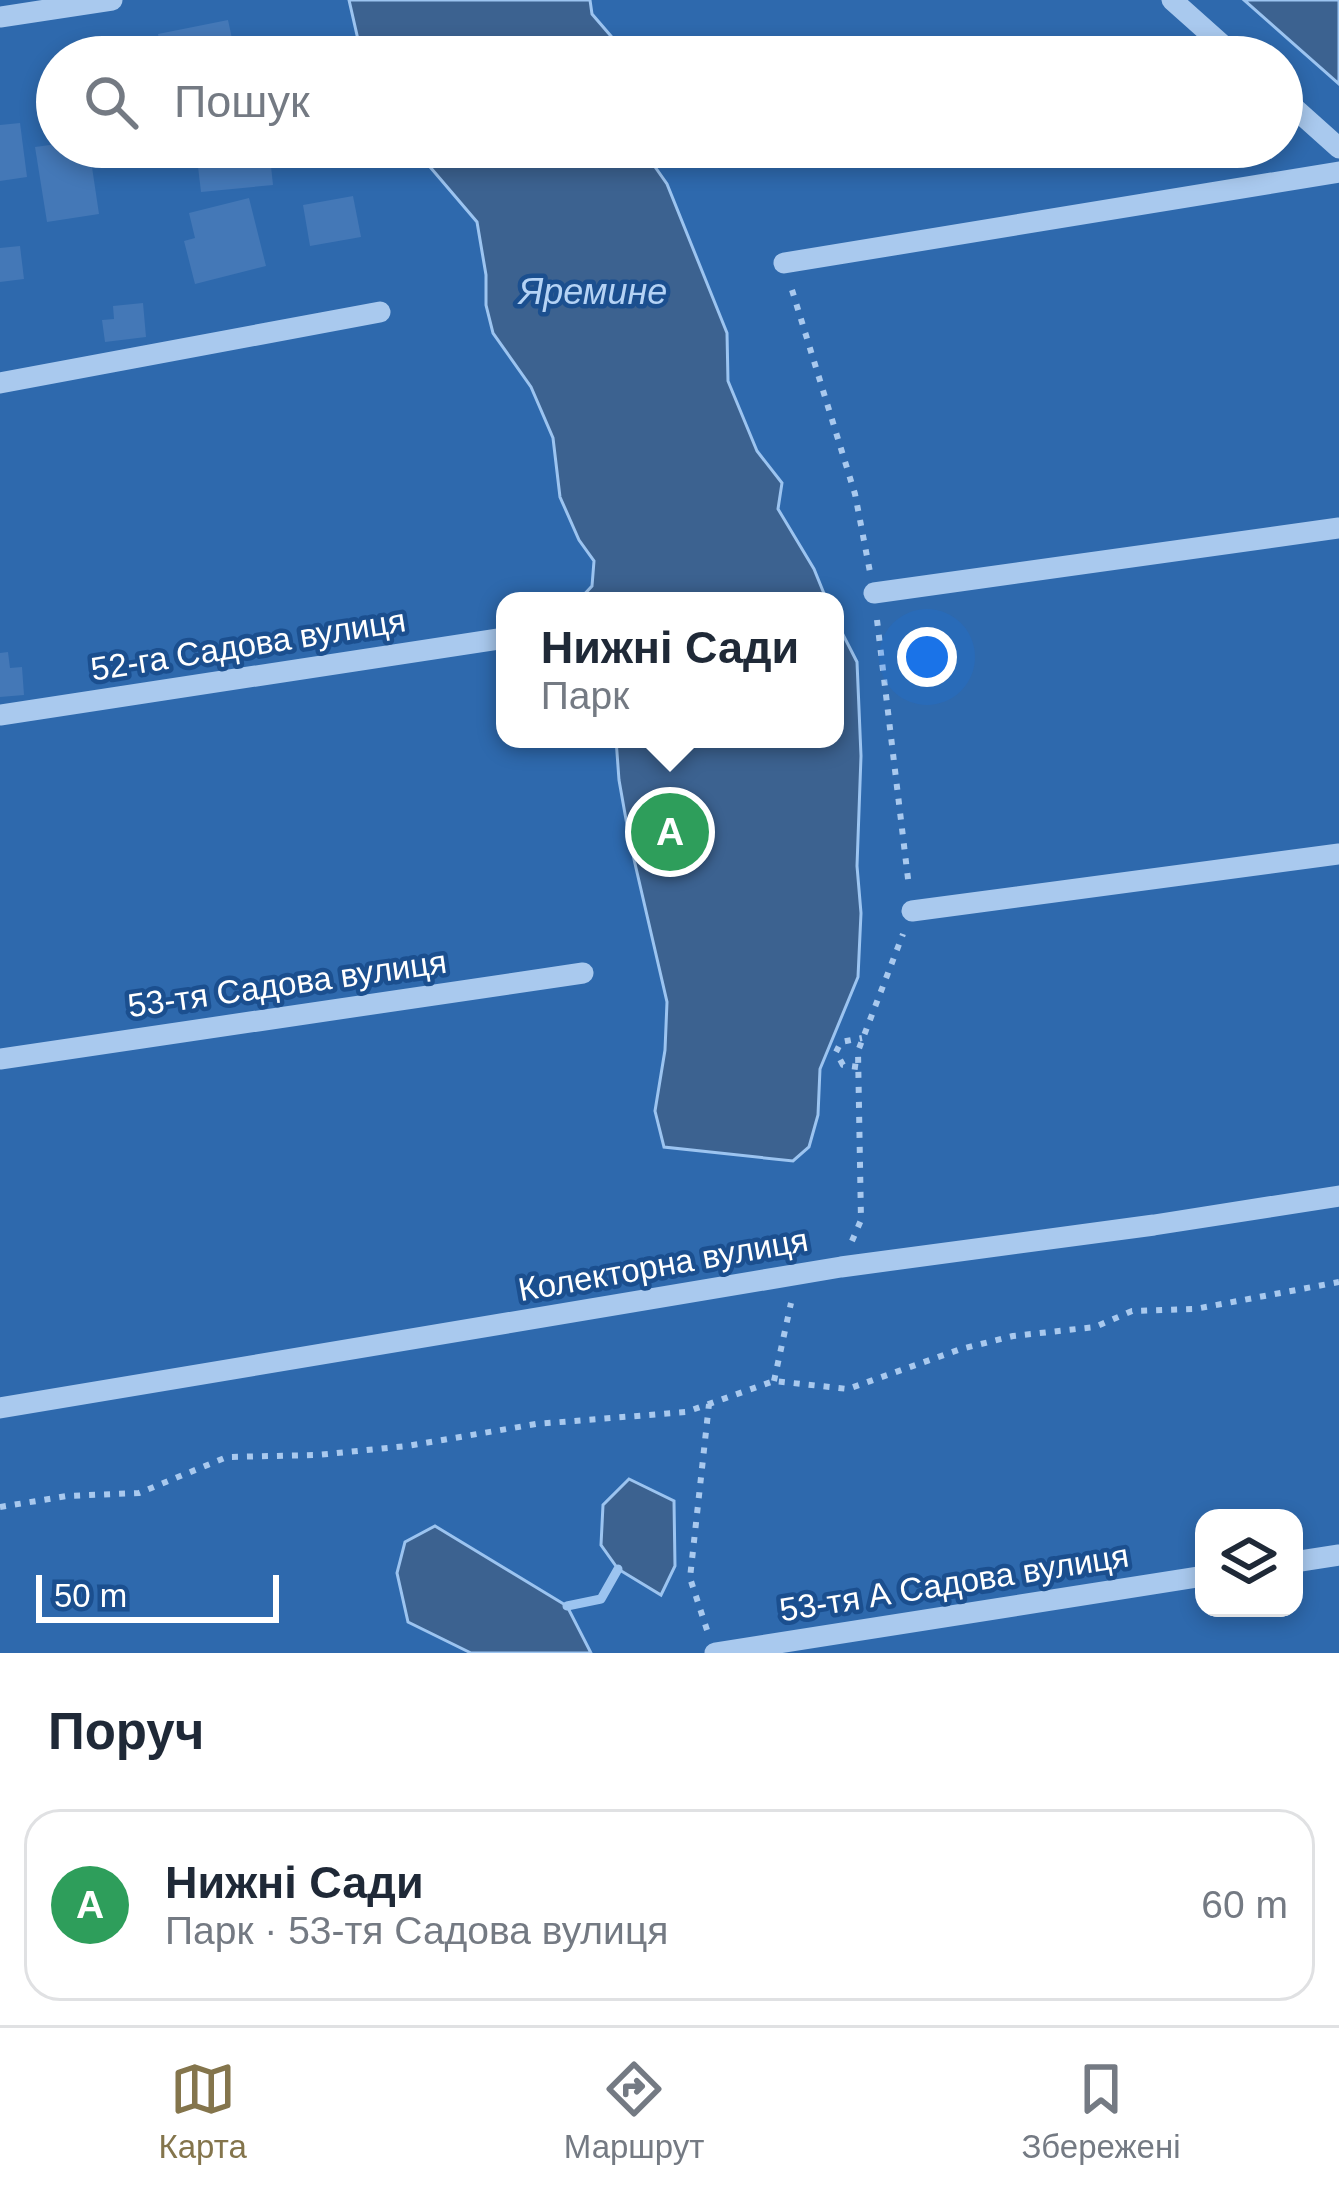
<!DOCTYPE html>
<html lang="uk">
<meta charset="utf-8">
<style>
body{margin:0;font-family:Helvetica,sans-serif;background:#f6f6f7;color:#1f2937}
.controls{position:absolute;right:36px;bottom:36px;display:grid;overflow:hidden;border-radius:24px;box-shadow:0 6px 18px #0003}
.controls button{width:108px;height:108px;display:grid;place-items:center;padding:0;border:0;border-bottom:3px solid #e0e1e3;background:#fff;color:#1f2937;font:60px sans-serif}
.scale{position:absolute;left:36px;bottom:30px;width:243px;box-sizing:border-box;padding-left:12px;border:6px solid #fff;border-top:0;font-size:33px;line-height:42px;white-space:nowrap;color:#fff;-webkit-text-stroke:9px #1b4f8f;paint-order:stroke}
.you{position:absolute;left:927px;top:657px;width:42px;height:42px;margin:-30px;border:9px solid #fff;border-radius:50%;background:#1a73e8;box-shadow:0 0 0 18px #1a73e833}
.badge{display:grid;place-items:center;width:78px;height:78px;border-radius:50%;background:#84754c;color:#fff;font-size:39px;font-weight:700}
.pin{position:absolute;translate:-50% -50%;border:6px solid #fff;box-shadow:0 3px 12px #0006}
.popup{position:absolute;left:496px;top:592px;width:348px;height:156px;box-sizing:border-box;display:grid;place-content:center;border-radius:24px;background:#fff;filter:drop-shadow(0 3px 9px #0005);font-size:39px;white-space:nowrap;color:#747a83}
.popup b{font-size:45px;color:#1f2937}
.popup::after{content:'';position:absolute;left:50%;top:100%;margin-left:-24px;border:24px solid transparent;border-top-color:#fff}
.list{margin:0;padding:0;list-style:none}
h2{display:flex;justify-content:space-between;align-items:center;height:156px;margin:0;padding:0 48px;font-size:51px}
h2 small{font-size:39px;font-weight:400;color:#747a83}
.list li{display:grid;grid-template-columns:78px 1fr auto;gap:36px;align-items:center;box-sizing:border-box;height:192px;margin:0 24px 24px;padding:0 24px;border:3px solid #e0e1e3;border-radius:36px}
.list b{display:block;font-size:45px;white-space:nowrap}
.list p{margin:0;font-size:39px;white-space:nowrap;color:#747a83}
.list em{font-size:39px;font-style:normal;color:#747a83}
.icon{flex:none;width:66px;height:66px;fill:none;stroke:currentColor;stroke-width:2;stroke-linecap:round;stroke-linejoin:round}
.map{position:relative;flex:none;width:1339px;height:1653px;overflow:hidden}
.search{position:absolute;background:#fff;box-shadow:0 6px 18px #0003;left:36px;right:36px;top:36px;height:132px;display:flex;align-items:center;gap:30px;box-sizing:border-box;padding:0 42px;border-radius:66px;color:#747a83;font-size:45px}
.sheet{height:372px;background:#fff}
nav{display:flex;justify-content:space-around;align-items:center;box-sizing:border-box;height:168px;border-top:3px solid #e0e1e3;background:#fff;font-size:33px;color:#747a83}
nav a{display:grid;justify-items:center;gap:6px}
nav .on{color:#84754c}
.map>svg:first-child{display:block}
</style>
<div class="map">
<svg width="1339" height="1653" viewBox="0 0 1339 1653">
<rect width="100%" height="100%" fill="#1b4f8f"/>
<path fill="#2e69ad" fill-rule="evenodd" d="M0 0H1339V1653H0ZM57 57H1282V147H57ZM505 601H835V739H505ZM1204 1518H1294V1608H1204Z"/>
<g fill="#3c6290" stroke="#9cc4f0" stroke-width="3">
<polygon points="349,0 590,0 592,14 629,57 362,57"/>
<polygon points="1244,0 1339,0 1339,84"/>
<polygon points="413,147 641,147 667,184 727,333 728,381 757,451 782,483 778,509 814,569 827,601 578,601 592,586 594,561 579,540 560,497 553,438 531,387 493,333 486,305 486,275 477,222"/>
<polygon points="835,619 857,662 861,756 857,866 861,913 858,977 820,1069 818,1115 809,1147 793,1161 664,1147 655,1111 665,1050 667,1002 630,842 619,780 616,739 835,739"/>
<polygon points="629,1479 674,1501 675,1566 661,1595 618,1569 601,1545 603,1505"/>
<polygon points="435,1526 567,1606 591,1653 471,1653 408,1622 397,1573 405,1542"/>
</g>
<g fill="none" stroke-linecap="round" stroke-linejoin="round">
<polyline stroke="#9cc4f0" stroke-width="9" points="567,1606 601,1599 618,1569"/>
</g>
<g fill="#4478b7">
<polygon points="228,20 236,57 163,57 158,34"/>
<polygon points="20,123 27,177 0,181 0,125"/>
<polygon points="57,144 57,147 89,147 99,214 47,222 35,147"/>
<polygon points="220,147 269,147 273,185 201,192 196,150"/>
<polygon points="353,196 361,237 310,246 303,205"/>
<polygon points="249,198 266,266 195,284 184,241 195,238 189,213"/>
<polygon points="20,246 24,279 0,282 0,248"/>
<polygon points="143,303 146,337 105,342 102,320 114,319 113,306"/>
<polygon points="8,652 10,668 22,667 24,695 0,697 0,653"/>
</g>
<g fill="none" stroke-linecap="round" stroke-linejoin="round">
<g stroke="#a9c9ee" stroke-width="6" stroke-dasharray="6 9" stroke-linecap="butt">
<polyline points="792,290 855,494 870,572"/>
<polyline points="877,620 909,887"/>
<polyline points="858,1067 843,1065 836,1052 841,1042 862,1038"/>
<polyline points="852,1241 861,1220 858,1051 903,934"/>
<polyline points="774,1381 791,1303"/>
<polyline points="0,1507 67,1496 139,1493 227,1457 318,1455 407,1446 536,1424 686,1412 774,1381 848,1389 961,1349 1013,1336 1095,1327 1132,1311 1195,1309 1339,1282"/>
<polyline points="707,1630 690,1578 709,1404"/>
</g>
<g stroke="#a9c9ee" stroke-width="21">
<polyline points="1172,0 1236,57"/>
<polyline points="0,17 112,0"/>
<polyline points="1282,97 1339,148"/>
<polyline points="784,263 1339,172"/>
<polyline points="0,383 380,312"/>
<polyline points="874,593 1339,528"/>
<polyline points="0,715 505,638"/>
<polyline points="912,911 1339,854"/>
<polyline points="0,1059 583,973"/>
<polyline points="0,1408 841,1267 1154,1225 1339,1196"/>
<polyline points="1294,1562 1339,1555"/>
<polyline points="715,1653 1204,1576"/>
</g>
</g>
<g text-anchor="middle" stroke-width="9" stroke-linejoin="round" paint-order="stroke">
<g font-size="33" fill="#fff" stroke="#1b4f8f">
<text transform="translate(248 644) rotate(-9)" y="12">52-га Садова вулиця</text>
<text transform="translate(287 983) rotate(-8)" y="12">53-тя Садова вулиця</text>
<text transform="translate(663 1264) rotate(-10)" y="12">Колекторна вулиця</text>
<text transform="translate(954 1582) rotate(-9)" y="12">53-тя А Садова вулиця</text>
</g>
<g font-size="36" font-style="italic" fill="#b5d3f5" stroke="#1b4f8f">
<text x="593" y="304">Яремине</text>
</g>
</g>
</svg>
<div class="controls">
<button><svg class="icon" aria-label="layers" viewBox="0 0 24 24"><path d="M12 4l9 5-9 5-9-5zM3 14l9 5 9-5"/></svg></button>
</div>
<div class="scale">50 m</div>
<div class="you"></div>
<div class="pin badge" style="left:670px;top:832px;background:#2e9e5b">A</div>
<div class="popup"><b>Нижні Сади</b>Парк</div>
<div class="search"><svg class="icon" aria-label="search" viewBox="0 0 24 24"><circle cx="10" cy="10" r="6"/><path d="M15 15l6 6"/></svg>Пошук</div>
</div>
<section class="sheet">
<h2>Поруч<small></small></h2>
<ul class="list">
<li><span class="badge" style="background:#2e9e5b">A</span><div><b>Нижні Сади</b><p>Парк · 53-тя Садова вулиця</p></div><em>60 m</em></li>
</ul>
</section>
<nav>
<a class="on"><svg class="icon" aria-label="map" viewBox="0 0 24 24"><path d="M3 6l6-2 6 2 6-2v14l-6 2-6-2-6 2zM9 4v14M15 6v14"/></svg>Карта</a>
<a><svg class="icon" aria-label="directions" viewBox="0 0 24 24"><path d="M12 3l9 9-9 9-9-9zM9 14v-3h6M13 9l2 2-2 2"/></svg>Маршрут</a>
<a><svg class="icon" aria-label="saved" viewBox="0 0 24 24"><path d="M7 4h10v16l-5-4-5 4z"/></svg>Збережені</a>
</nav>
